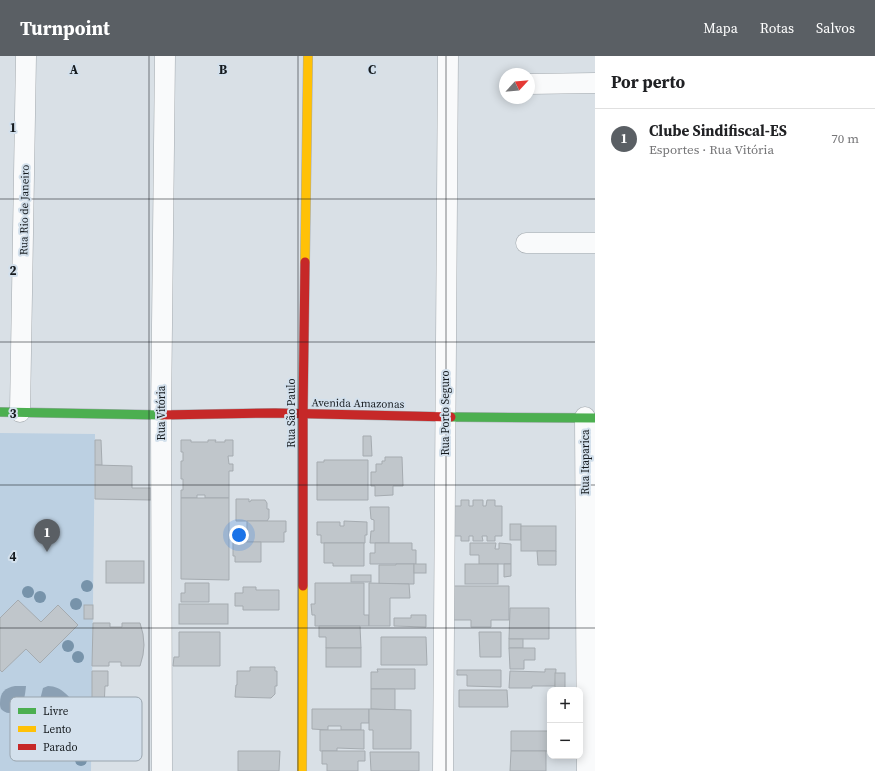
<!DOCTYPE html>
<html lang="pt">
<meta charset="utf-8">
<style>
body{margin:0;font-family:"Source Serif 4",serif;background:#f2f2f2;color:#202124}
.controls{position:absolute;right:12px;bottom:12px;display:grid;overflow:hidden;border-radius:8px;box-shadow:0 2px 10px #0003}
.controls button{width:36px;height:36px;display:grid;place-items:center;padding:0;border:0;border-bottom:1px solid #e0e0e0;background:#fff;color:#202124;font:20px sans-serif}
.compass{position:absolute;left:499px;top:12px;width:36px;height:36px;border-radius:50%;background:#fff;box-shadow:0 2px 10px #0003;rotate:64deg}
.you{position:absolute;left:239px;top:479px;width:14px;height:14px;margin:-10px;border:3px solid #fff;border-radius:50%;background:#1a73e8;box-shadow:0 0 0 6px #1a73e833}
.badge{display:grid;place-items:center;width:26px;height:26px;border-radius:50%;background:#5a5f64;color:#fff;font-size:13px;font-weight:700}
.pin{position:absolute;translate:-50% -33px;filter:drop-shadow(0 1px 2px #0008)}
.pin::after{content:'';position:absolute;top:21px;width:14px;height:12px;background:inherit;clip-path:polygon(0 0,100% 0,50% 100%)}
.list{margin:0;padding:0;list-style:none}
h2{display:flex;justify-content:space-between;align-items:center;height:52px;margin:0;padding:0 16px;font-size:17px}
h2 small{font-size:13px;font-weight:400;color:#757577}
.list li{display:grid;grid-template-columns:26px 1fr auto;gap:12px;align-items:center;box-sizing:border-box;height:60px;padding:0 16px;border-top:1px solid #e0e0e0}
.list b{display:block;font-size:15px;white-space:nowrap}
.list p{margin:0;font-size:13px;white-space:nowrap;color:#757577}
.list em{font-size:13px;font-style:normal;color:#757577}
.map{position:relative;flex:none;width:595px;height:715px;overflow:hidden}
header{display:flex;align-items:center;gap:24px;box-sizing:border-box;height:56px;padding:0 20px;background:#5a5f64;color:#fff}
header strong{font-size:19px}
nav{display:flex;gap:22px;margin-inline-start:auto;font-size:14px}
main{display:flex}
aside{flex:1;background:#fff}
.map>svg:first-child{display:block}
</style>
<header>
<strong>Turnpoint</strong>
<nav><a>Mapa</a><a>Rotas</a><a>Salvos</a></nav>
</header>
<main>
<div class="map">
<svg width="595" height="715" viewBox="0 0 595 715">
<rect width="100%" height="100%" fill="#d9e0e6"/>
<polygon fill="#bcd0e2" points="0,377 95,378 91,715 0,715"/>
<g fill="#8ba0b4">
<path d="M15 630H26C25 641 23 656 9 657 6 657 3 655 1 653 0 651 0 649 0 647 0 636 5 632 15 630Z"/>
<path d="M48 630C62 630 70 642 78 651L29 700 14 685C30 669 38 654 43 632Z"/>
</g>
<g fill="#c0c6cb" stroke="#a5abb0">
<polygon points="363,380 371,380 372,400 363,400"/>
<polygon points="95,384 101,384 102,409 95,409"/>
<polygon points="181,384 191,384 191,386 208,386 208,384 216,384 215,386 225,386 225,384 233,384 233,400 228,400 229,408 233,408 233,415 229,415 229,442 205,442 205,439 197,439 197,442 181,442 181,434 183,434 183,423 181,423 181,405 183,405 183,396 181,396"/>
<polygon points="385,401 402,401 403,430 393,430 393,439 375,440 375,430 371,430 371,416 376,416 376,408 382,408 382,405 385,405"/>
<polygon points="324,404 368,404 368,444 317,444 317,406 324,406"/>
<polygon points="95,409 132,410 132,432 151,432 151,444 95,443"/>
<polygon points="181,442 229,442 229,524 181,523"/>
<polygon points="236,443 249,443 249,446 251,445 251,444 265,444 267,447 267,453 269,453 269,462 267,465 236,465"/>
<polygon points="461,444 469,444 469,450 473,450 473,444 483,444 483,450 486,450 487,444 495,444 495,450 502,450 502,480 495,480 495,485 487,485 487,480 482,480 483,485 473,485 473,480 469,480 469,485 461,485 461,480 452,480 452,450 461,450"/>
<polygon points="370,451 389,451 389,487 370,487 371,475 374,475 374,464 371,463"/>
<polygon points="247,465 286,465 286,476 284,476 284,486 247,486"/>
<polygon points="344,465 367,466 367,479 365,479 365,487 321,487 321,479 317,479 317,466 340,466 340,470 344,470"/>
<rect x="510" y="468" width="11" height="16"/>
<rect x="521" y="470" width="35" height="25"/>
<polygon points="233,486 261,486 261,506 235,506 235,500 233,500"/>
<polygon points="324,487 364,487 364,510 333,510 333,507 324,507"/>
<polygon points="375,487 412,487 412,494 416,494 416,508 370,508 370,497 375,497"/>
<polygon points="470,487 496,487 495,493 499,493 499,487 511,488 511,508 479,508 479,499 470,499"/>
<polygon points="537,495 556,495 556,509 538,509"/>
<rect x="106" y="505" width="38" height="22"/>
<polygon points="396,508 414,508 414,528 379,528 379,509 396,509"/>
<rect x="414" y="508" width="12" height="9"/>
<rect x="465" y="508" width="33" height="20"/>
<polygon points="504,508 511,508 511,520 504,521"/>
<rect x="351" y="519" width="20" height="7"/>
<polygon points="185,527 209,527 209,546 181,546 181,537 185,537"/>
<polygon points="315,527 364,527 364,559 369,559 369,570 315,570 315,559 312,559 311,548 315,548"/>
<polygon points="369,527 409,528 410,542 390,542 390,570 369,570"/>
<polygon points="452,530 509,530 509,564 491,564 491,571 471,571 471,564 452,564"/>
<polygon points="243,531 256,531 256,534 279,534 279,554 243,554 243,550 235,550 235,537 243,537"/>
<polygon points="18,544 41,566 58,549 78,569 40,607 26,593 2,616 0,614 0,562"/>
<rect x="179" y="548" width="49" height="20"/>
<rect x="84" y="549" width="9" height="14"/>
<polygon points="510,552 549,552 549,583 509,583"/>
<polygon points="411,559 426,559 426,571 394,570 394,562 411,562"/>
<polygon points="93,567 110,567 110,571 122,571 122,567 140,567 143,578 144,589 143,599 140,610 121,610 121,606 109,606 109,610 92,610"/>
<polygon points="319,570 360,570 361,592 326,592 326,581 319,581"/>
<polygon points="179,576 220,576 220,610 173,610 174,601 179,601"/>
<polygon points="479,576 501,576 501,601 480,601"/>
<polygon points="381,581 426,581 427,609 381,609"/>
<rect x="509" y="583" width="14" height="9"/>
<rect x="326" y="592" width="35" height="19"/>
<polygon points="509,592 535,592 535,604 524,604 524,613 510,613"/>
<polygon points="250,611 275,611 275,615 277,615 277,630 275,630 275,638 271,642 235,641 236,629 237,629 237,615 250,615"/>
<polygon points="377,613 415,613 415,633 371,633 371,616 378,616"/>
<polygon points="545,613 556,613 555,630 532,630 532,632 509,632 510,615 545,616"/>
<polygon points="457,614 501,614 501,631 467,630 467,619 457,619"/>
<polygon points="92,615 108,615 108,630 105,630 104,652 92,652"/>
<rect x="555" y="617" width="10" height="17"/>
<polygon points="371,633 395,633 395,654 371,653"/>
<polygon points="459,634 507,634 508,651 459,651"/>
<polygon points="312,653 369,653 369,667 361,667 361,674 341,674 341,670 328,670 328,674 312,673"/>
<polygon points="369,653 411,654 411,693 373,693 373,674 369,674"/>
<polygon points="320,674 364,674 364,693 337,692 337,695 320,695"/>
<polygon points="511,675 550,675 549,695 511,695"/>
<polygon points="238,695 280,695 279,715 238,715"/>
<polygon points="322,695 365,695 365,705 358,705 358,715 327,715 327,708 322,708"/>
<polygon points="511,695 546,695 546,715 510,715"/>
<polygon points="370,696 419,696 419,715 371,715"/>
</g>
<g fill="none" stroke-linecap="round" stroke-linejoin="round">
<defs>
<g id="street">
<polyline points="529,28 595,27"/>
<polyline points="526,187 595,187"/>
<polyline points="20,356 26,0"/>
<polyline points="585,361 587,715"/>
<polyline points="162,715 161,359 165,0"/>
<polyline points="443,715 448,0"/>
</g>
<g id="fast">
<polyline points="0,356 162,359"/>
<polyline points="451,361 595,362"/>
</g>
<g id="slow">
<polyline points="305,206 308,0"/>
<polyline points="302,715 303,530"/>
</g>
<g id="jam">
<polyline points="162,359 275,357 451,361"/>
<polyline points="303,530 303,357 305,206"/>
</g>
</defs>
<use href="#street" stroke="#a3a9ae" stroke-width="21"/>
<use href="#fast" stroke="#a3a9ae" stroke-width="10"/>
<use href="#slow" stroke="#a3a9ae" stroke-width="10"/>
<use href="#jam" stroke="#a3a9ae" stroke-width="10"/>
<use href="#street" stroke="#f9fafb" stroke-width="20"/>
<use href="#fast" stroke="#4caf50" stroke-width="9"/>
<use href="#slow" stroke="#ffc107" stroke-width="9"/>
<use href="#jam" stroke="#c62828" stroke-width="9"/>
</g>
<g fill="#7793aa">
<circle cx="87" cy="530" r="6"/>
<circle cx="28" cy="536" r="6"/>
<circle cx="40" cy="541" r="6"/>
<circle cx="76" cy="548" r="6"/>
<circle cx="68" cy="590" r="6"/>
<circle cx="78" cy="601" r="6"/>
<circle cx="81" cy="704" r="6"/>
</g>
<path fill="none" stroke="#151a1e" stroke-width="1" stroke-opacity="0.55" d="M149 0V715M298 0V715M446 0V715M0 143H595M0 286H595M0 429H595M0 572H595"/>
<g text-anchor="middle" stroke-width="4" stroke-linejoin="round" paint-order="stroke">
<g font-size="11" fill="#151a1e" stroke="#d3e0ec">
<text transform="translate(24 154) rotate(-89)" y="4">Rua Rio de Janeiro</text>
<text transform="translate(358 347) rotate(1)" y="4">Avenida Amazonas</text>
<text transform="translate(161 357) rotate(-90)" y="4">Rua Vitória</text>
<text transform="translate(291 357) rotate(-90)" y="4">Rua São Paulo</text>
<text transform="translate(445 357) rotate(-90)" y="4">Rua Porto Seguro</text>
<text transform="translate(585 406) rotate(-90)" y="4">Rua Itaparica</text>
</g>
</g>
<rect x="10" y="641" width="132" height="64" rx="6" fill="#d3e0ec" stroke="#9aa5ae" stroke-width="1"/>
<rect x="18" y="652" width="18" height="6" fill="#4caf50"/>
<rect x="18" y="670" width="18" height="6" fill="#ffc107"/>
<rect x="18" y="688" width="18" height="6" fill="#c62828"/>
<g font-size="11" fill="#151a1e">
<text x="43" y="659">Livre</text>
<text x="43" y="677">Lento</text>
<text x="43" y="695">Parado</text>
</g>
<g font-size="13" text-anchor="middle" font-weight="bold" fill="#151a1e" stroke="#d3e0ec" stroke-width="4" stroke-linejoin="round" paint-order="stroke">
<text x="74" y="18">A</text>
<text x="223" y="18">B</text>
<text x="372" y="18">C</text>
<text x="13" y="76">1</text>
<text x="13" y="219">2</text>
<text x="13" y="362">3</text>
<text x="13" y="505">4</text>
</g>
</svg>
<div class="controls">
<button>+</button>
<button>−</button>
</div>
<svg class="compass" viewBox="-18 -18 36 36"><path d="M0-13l5 13h-10z" fill="#e53935"/><path d="M0 13l5-13h-10z" fill="#757577"/></svg>
<div class="you"></div>
<div class="pin badge" style="left:47px;top:496px">1</div>
</div>
<aside>
<h2>Por perto<small></small></h2>
<ul class="list">
<li><span class="badge">1</span><div><b>Clube Sindifiscal-ES</b><p>Esportes · Rua Vitória</p></div><em>70 m</em></li>
</ul>
</aside>
</main>
